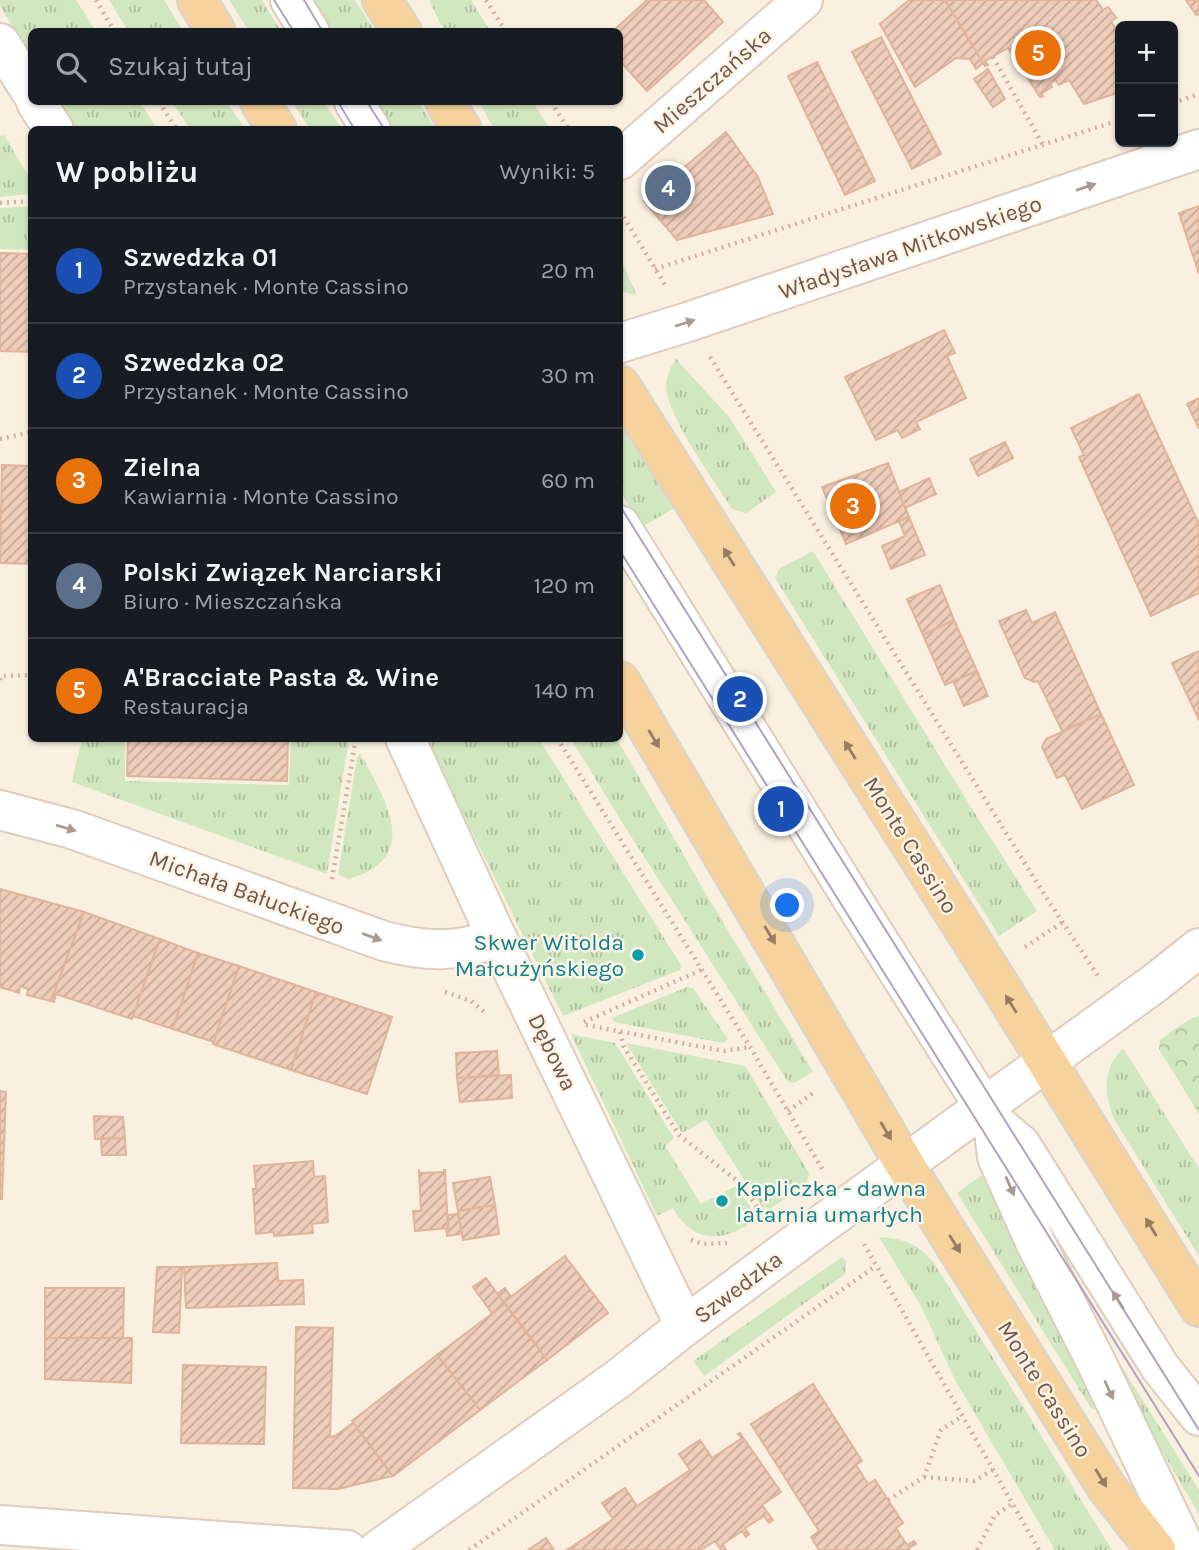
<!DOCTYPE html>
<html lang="pl">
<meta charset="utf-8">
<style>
body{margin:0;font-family:Karla,sans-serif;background:#20242c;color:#f1f3f6}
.controls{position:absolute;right:21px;top:21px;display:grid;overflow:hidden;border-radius:10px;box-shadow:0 2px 5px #0004}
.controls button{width:63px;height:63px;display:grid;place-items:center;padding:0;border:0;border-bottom:2px solid #363941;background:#171b24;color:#f1f3f6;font:35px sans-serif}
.you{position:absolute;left:788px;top:906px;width:24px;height:24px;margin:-18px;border:5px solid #fff;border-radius:50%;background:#1a73e8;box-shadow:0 0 0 10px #1a73e833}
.badge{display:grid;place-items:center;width:46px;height:46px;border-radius:50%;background:#8c9099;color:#fff;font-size:23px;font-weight:700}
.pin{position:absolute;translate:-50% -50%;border:4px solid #fff;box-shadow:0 2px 7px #0006}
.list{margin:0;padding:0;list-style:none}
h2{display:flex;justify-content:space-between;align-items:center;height:91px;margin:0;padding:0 28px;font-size:30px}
h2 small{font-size:23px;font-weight:400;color:#9ea1a6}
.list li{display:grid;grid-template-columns:46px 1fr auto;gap:21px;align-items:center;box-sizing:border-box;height:105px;padding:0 28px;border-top:2px solid #363941}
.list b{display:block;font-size:26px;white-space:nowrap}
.list p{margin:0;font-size:23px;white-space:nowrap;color:#9ea1a6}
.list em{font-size:23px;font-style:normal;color:#9ea1a6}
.icon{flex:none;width:38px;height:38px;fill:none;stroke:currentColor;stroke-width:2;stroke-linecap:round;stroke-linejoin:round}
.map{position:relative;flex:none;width:1199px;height:1550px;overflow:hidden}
.search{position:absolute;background:#171b24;box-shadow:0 2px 5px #0004;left:28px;top:28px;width:595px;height:77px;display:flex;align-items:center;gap:18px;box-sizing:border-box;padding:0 24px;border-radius:10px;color:#9ea1a6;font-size:26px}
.panel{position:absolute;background:#171b24;box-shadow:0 2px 5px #0004;left:28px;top:126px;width:595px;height:616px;border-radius:10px}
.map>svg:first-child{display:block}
</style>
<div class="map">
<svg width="1199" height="1550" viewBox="0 0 1199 1550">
<defs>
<pattern id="grass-tufts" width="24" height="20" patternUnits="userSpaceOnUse" patternTransform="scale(1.75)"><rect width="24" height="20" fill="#d1e7c0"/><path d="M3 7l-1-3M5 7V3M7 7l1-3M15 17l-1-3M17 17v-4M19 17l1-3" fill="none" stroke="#aebe9e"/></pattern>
<pattern id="park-crowns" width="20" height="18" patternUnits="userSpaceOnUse" patternTransform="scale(1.75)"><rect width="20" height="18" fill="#d1e7c0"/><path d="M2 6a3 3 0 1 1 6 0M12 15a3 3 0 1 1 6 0" fill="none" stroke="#aebe9e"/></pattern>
<pattern id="building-hatch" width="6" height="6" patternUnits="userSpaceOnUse" patternTransform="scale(1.75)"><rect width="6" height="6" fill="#eecdba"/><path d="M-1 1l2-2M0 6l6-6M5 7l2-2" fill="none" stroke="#c5a999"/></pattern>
</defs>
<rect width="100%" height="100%" fill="#faf0e0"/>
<g fill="url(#grass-tufts)">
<polygon points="0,0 76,0 96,31 32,32 31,56 0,6"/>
<polygon points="109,0 164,0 183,31 128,31"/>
<polygon points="229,0 262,0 281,31 249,31"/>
<polygon points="313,0 355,0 375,31 333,31"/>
<polygon points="429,0 471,0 490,31 444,31"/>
<polygon points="60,102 140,102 157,129 77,129"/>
<polygon points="172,102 227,102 245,129 190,129"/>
<polygon points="292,102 324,102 342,129 310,129"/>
<polygon points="376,102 419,102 436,129 394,129"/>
<polygon points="479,102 533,102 550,129 494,129"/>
<polygon points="4,135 31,180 31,193 30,194 0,197 0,136"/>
<polygon points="31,206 31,250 0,249 0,208"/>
<polygon points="620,257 637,296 620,291"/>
<path d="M675 359 677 360 730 418 776 492 746 513 732 509C715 481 666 416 666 385 666 376 671 368 675 359Z"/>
<polygon points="620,422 674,508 642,527 620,491"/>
<polygon points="813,551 969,804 1037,911 999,936 775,578 779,569"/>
<polygon points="82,739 125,739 125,781 289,785 291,739 349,739 327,874 72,782"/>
<polygon points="426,739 539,739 681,965 680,970 563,1016"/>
<polygon points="571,739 617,739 706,894 813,1072 794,1083 788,1082 625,827"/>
<path d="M360 753C384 798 424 857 349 879L338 875 357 757Z"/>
<polygon points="687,987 693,988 728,1039 723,1043 614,1022 612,1018"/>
<path d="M571 1034 615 1043 674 1138 665 1146 701 1204 736 1186 754 1212 756 1220C724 1242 694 1245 673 1208L657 1216Z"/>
<polygon points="626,1043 745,1066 809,1173 806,1185 771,1208 762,1207 706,1120 682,1133"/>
<path d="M1123 1048 1199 1169V1256L1115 1121C1104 1095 1101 1070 1123 1048Z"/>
<polygon points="982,1175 1096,1404 1097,1407 1094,1410 1091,1408 957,1193"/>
<path d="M879 1237C905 1239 917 1243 934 1263L1112 1550H1055L955 1380 921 1306Z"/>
<polygon points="842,1257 846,1262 845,1274 704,1376 693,1361"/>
<polygon points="1112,1351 1199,1490 1199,1514 1107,1358"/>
</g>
<path fill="url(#park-crowns)" d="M1199 1016V1114L1159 1049 1160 1040C1172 1031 1184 1021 1199 1016Z"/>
<g fill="url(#building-hatch)" stroke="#e0b49b" stroke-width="2">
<polygon points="647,0 704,0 723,22 647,91 620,61 620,32 612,32"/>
<polygon points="909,0 945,0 983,63 976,69 970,59 956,58 915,87 880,24"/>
<polygon points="945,0 1096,0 1103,10 1108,7 1115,16 1116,18 1111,21 1118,33 1120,31 1120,92 1084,104 1069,80 1059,85 1056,80 1050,84 1052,87 1041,94 1043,96 1040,97 1008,48 985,61 988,65 985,66"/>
<polygon points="1186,0 1199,0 1199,14 1196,15"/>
<polygon points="881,37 941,154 912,169 852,52"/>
<polygon points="817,62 875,181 845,195 788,76"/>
<polygon points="988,69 1005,99 993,107 974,79"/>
<polygon points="726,132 758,177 773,214 677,240 644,201"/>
<polygon points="1199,206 1199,274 1179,213"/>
<polygon points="0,253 32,254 31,352 0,351"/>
<polygon points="944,330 955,353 947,356 966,398 916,422 920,429 902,438 898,430 876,440 845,377"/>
<polygon points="1139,394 1199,524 1199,593 1151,616 1079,457 1084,455 1071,428"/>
<polygon points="1199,398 1199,429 1187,404"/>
<polygon points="1005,442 1013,458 978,476 970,459"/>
<polygon points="888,463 909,517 846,544 822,487"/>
<polygon points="2,465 32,466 32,564 0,563"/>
<polygon points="929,478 936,494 905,508 899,492"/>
<polygon points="909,517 925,555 891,569 882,546 905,536 899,521"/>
<polygon points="940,585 954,620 923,635 907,599"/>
<polygon points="1026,610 1032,623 1055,612 1101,714 1062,731 1038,681 1034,682 1025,678 999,621"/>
<polygon points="954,620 977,671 945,685 923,635"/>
<polygon points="1199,651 1199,720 1172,663"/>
<polygon points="977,671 988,696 964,706 953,681"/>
<polygon points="1101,714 1134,785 1082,809 1065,775 1057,778 1042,747 1046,739"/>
<polygon points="128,738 288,738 287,781 127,776"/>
<polygon points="0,889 84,912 51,1001 27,995 28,989 20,986 19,993 0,987"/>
<polygon points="84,912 160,939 132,1019 56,994 54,1002 51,1001"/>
<polygon points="160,939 198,953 173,1029 133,1016"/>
<polygon points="198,953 239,966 214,1042 173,1029"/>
<polygon points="239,966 316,992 291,1070 213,1044"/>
<polygon points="316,992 392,1017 367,1094 291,1070"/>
<polygon points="497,1051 499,1075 457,1078 456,1053"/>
<polygon points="511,1075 512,1098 460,1102 457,1078"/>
<polygon points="0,1091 6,1092 2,1199 0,1199"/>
<polygon points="94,1116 123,1117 125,1138 95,1139"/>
<polygon points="125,1138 126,1155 102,1155 101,1139"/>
<polygon points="313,1161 314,1177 325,1176 328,1222 312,1224 313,1233 274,1236 274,1232 256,1234 253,1189 256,1189 254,1166"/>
<polygon points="444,1170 445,1170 448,1228 415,1231 413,1211 421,1211 419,1171 421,1173 444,1172"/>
<polygon points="490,1177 495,1205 458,1211 453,1183"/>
<polygon points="495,1205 499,1234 463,1240 458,1211"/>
<polygon points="458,1214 462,1234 447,1236 446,1228 448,1228 448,1215"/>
<polygon points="565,1256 608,1313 547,1360 504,1302"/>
<polygon points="277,1263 278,1281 303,1280 304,1304 186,1308 184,1267"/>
<polygon points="157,1267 182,1267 179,1333 153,1332"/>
<polygon points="486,1278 505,1304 492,1313 473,1287"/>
<polygon points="45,1288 124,1288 123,1338 45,1338"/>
<polygon points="505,1288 511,1297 504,1302 497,1294"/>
<polygon points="505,1304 547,1360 480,1410 437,1355"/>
<polygon points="296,1327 333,1328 330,1437 335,1436 353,1423 393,1476 338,1489 293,1488"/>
<polygon points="45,1338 132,1338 131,1383 45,1379"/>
<polygon points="437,1355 480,1410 393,1476 352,1421"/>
<polygon points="183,1365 266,1367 264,1444 181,1443"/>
<polygon points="813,1384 862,1461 856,1465 868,1484 875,1480 903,1523 896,1528 907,1545 914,1541 916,1544 909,1548 910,1550 819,1550 811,1537 819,1531 751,1424"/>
<polygon points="740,1433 781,1492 762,1505 773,1520 769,1523 764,1516 745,1528 749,1534 746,1537 742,1531 723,1544 726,1550 721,1550 715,1541 701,1550 567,1550 613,1519 602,1503 625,1488 637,1506 690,1470 679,1454 700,1440 712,1458 742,1438 738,1434"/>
<polygon points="546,1538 554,1550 528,1550"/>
</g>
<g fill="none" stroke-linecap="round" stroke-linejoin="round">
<defs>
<g id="minor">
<polyline points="290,0 310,32"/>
<polyline points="0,43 32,93"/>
<polyline points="36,102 54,130"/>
<polyline points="354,102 371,130"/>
<polyline points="620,160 803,0"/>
<polyline points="620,343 688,322 1199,149"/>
<polyline points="620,525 861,913 993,1121 1021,1145 1160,1367 1199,1416"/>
<polyline points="405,738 497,938 685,1326"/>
<path d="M0 810 72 829 384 941C426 952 456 953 497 938"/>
<polyline points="993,1121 997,1157 1036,1244 1096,1362 1186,1550"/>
<polyline points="0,1525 347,1550"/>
<polyline points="378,1550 618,1379 685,1326 814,1230 1155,983 1199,948"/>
</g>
<g id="major">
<polyline points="197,0 216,32"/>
<polyline points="382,0 402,32"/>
<polyline points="260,102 277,130"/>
<polyline points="445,102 462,130"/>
<polyline points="620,385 990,970 1199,1307"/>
<polyline points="620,681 905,1165 1107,1488 1156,1550"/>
</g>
</defs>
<use href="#minor" stroke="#deccbd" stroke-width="42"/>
<use href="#major" stroke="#dad3d0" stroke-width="42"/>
<g stroke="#d2b19e" stroke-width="4.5" stroke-dasharray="2 5" stroke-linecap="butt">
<polyline points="96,0 115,32"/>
<polyline points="486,0 506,32"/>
<polyline points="993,57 1043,145"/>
<polyline points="159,102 177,130"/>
<polyline points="551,102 569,130"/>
<polyline points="1173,103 1199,94"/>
<polyline points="0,203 32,201"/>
<polyline points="620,211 667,288"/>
<polyline points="655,269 1120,120"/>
<polyline points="710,357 1044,894 1098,976"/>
<polyline points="0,439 32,432"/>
<polyline points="0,680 1,676 32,675"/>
<polyline points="557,738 750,1047 824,1172"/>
<polyline points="332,879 356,738"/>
<polyline points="1025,947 1063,922"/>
<polyline points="445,992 471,1001 487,1014"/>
<polyline points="584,1022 701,970"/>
<polyline points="586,1025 724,1051 750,1047"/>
<polyline points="620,1032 624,1047 679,1135 740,1183 765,1218"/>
<polyline points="788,1111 816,1091"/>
<polyline points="691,1240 703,1244 727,1243"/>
<polyline points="864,1244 1039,1550"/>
<polyline points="924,1477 974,1481 993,1470"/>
<polyline points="888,1500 924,1477 941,1430 962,1416"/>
<polyline points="469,1550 876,1266"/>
<polyline points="977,1550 995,1515 1012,1504"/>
</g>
<use href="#minor" stroke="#fff" stroke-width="38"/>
<use href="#major" stroke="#f6d29c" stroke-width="38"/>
<g stroke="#b2a1c2" stroke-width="2">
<polyline points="274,0 294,32"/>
<polyline points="304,0 323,32"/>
<polyline points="338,102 355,130"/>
<polyline points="367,102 385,130"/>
<polyline points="620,506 1199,1430"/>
<polyline points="620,551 1199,1476"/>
</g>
</g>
<defs><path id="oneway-solid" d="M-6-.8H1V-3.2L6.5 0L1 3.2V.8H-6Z" transform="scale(1.75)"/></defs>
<g fill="#a99a92">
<use href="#oneway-solid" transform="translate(1086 187) rotate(-19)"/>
<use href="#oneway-solid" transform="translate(685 323) rotate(-18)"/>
<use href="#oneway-solid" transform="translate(66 828) rotate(16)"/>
<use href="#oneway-solid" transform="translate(372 937) rotate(20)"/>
<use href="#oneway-solid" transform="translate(1010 1186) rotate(66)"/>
<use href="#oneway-solid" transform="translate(1118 1300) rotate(-122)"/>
<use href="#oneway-solid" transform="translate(1109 1390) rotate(65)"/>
</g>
<g fill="#987b62">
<use href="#oneway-solid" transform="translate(729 557) rotate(-122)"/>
<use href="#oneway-solid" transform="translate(654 739) rotate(59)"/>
<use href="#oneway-solid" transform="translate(850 750) rotate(-122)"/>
<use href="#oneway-solid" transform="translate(770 935) rotate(59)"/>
<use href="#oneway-solid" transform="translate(1011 1004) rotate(-122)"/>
<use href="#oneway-solid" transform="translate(886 1131) rotate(59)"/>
<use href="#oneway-solid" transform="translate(1151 1227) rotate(-121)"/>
<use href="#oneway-solid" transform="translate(955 1244) rotate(58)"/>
<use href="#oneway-solid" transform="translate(1101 1478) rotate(58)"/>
</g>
<g fill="#0f9aa8" stroke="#fef4e6" stroke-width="2.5">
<circle cx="638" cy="955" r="7"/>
<circle cx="722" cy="1201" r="7"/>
</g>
<g text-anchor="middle" stroke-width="5" stroke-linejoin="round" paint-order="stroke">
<g font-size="23" fill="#705649" stroke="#fef4e6">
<text transform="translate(712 80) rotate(-41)" y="8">Mieszczańska</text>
<text transform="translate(910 247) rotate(-19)" y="8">Władysława Mitkowskiego</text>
<text transform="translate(911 845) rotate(58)" y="8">Monte Cassino</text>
<text transform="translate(247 892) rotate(20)" y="8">Michała Bałuckiego</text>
<text transform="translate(553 1052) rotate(64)" y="8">Dębowa</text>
<text transform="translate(738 1287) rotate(-37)" y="8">Szwedzka</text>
<text transform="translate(1045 1389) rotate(58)" y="8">Monte Cassino</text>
</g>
<g font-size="23" fill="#0d838f" stroke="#fef4e6" text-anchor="end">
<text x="624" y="950">Skwer Witolda<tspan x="624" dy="26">Małcużyńskiego</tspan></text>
<text x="736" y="1196" text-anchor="start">Kapliczka - dawna<tspan x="736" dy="26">latarnia umarłych</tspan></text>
</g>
</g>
</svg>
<div class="controls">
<button>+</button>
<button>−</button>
</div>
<div class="you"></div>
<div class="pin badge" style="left:781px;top:809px;background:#1a4fb4">1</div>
<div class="pin badge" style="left:740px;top:699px;background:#1a4fb4">2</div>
<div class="pin badge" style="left:853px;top:506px;background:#e8710a">3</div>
<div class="pin badge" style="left:668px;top:188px;background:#5c6f8a">4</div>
<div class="pin badge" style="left:1038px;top:53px;background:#e8710a">5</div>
<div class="search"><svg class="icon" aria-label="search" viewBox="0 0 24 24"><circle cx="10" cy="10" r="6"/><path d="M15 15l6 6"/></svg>Szukaj tutaj</div>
<section class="panel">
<h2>W pobliżu<small>Wyniki: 5</small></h2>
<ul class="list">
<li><span class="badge" style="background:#1a4fb4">1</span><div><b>Szwedzka 01</b><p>Przystanek · Monte Cassino</p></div><em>20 m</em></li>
<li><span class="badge" style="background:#1a4fb4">2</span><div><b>Szwedzka 02</b><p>Przystanek · Monte Cassino</p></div><em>30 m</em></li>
<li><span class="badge" style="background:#e8710a">3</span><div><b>Zielna</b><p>Kawiarnia · Monte Cassino</p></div><em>60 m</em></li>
<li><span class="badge" style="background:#5c6f8a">4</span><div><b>Polski Związek Narciarski</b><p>Biuro · Mieszczańska</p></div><em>120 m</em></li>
<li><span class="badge" style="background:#e8710a">5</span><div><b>A'Bracciate Pasta &amp; Wine</b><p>Restauracja</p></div><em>140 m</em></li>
</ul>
</section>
</div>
